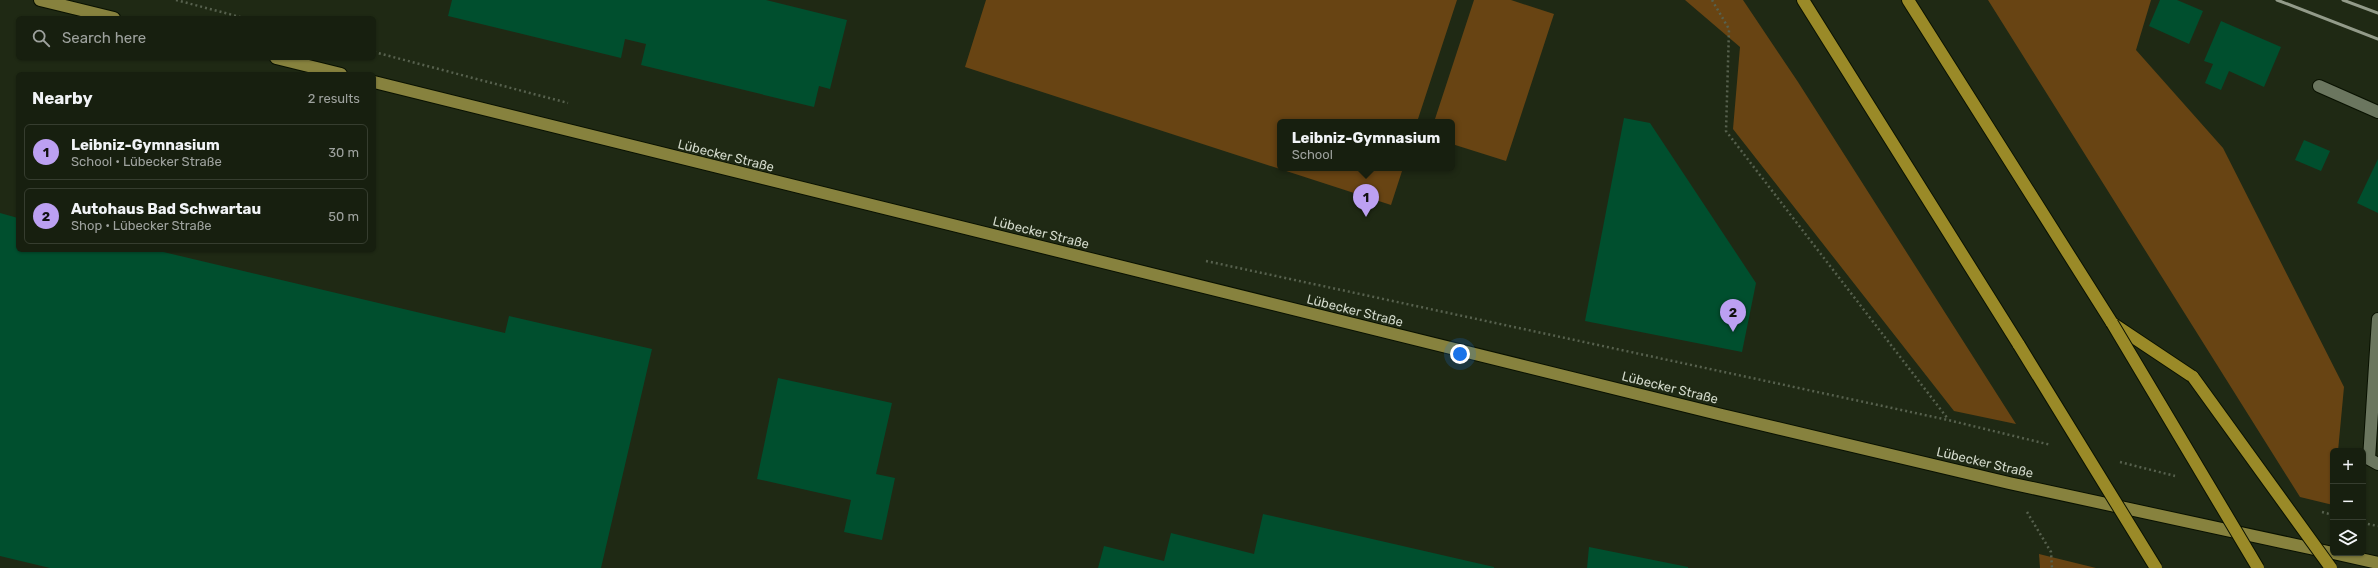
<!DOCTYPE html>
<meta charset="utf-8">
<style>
body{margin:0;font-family:Rubik,sans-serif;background:#242c1d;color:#f1f3f6}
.controls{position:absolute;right:12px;bottom:12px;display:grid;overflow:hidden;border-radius:6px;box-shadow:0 1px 3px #0004}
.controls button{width:36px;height:36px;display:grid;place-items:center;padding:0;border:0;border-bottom:1px solid #363d2f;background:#171f0f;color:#f1f3f6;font:20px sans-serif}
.you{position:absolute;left:1460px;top:354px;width:14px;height:14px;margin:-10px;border:3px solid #fff;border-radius:50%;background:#1a73e8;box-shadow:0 0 0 6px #1a73e833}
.badge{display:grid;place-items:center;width:26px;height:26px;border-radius:50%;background:#bca0f2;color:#111;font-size:13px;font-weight:700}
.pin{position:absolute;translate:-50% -33px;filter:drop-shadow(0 1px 2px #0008)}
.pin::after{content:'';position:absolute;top:21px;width:14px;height:12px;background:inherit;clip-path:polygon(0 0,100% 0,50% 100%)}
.popup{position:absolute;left:1277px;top:119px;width:178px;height:52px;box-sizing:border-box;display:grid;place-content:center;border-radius:6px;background:#171f0f;filter:drop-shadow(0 1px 3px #0005);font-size:13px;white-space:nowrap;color:#9ea29e}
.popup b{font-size:15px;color:#f1f3f6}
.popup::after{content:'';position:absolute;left:50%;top:100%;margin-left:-8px;border:8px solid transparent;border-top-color:#171f0f}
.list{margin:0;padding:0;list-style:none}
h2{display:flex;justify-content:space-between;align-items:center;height:52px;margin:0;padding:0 16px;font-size:17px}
h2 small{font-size:13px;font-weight:400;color:#9ea29e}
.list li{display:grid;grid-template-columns:26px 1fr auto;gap:12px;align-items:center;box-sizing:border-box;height:56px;margin:0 8px 8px;padding:0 8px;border:1px solid #363d2f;border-radius:6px}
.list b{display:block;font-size:15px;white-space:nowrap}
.list p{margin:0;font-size:13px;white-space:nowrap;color:#9ea29e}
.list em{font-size:13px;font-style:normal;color:#9ea29e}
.icon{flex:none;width:22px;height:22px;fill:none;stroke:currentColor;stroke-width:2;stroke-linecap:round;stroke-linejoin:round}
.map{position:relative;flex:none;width:2378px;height:568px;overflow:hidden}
.search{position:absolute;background:#171f0f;box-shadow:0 1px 3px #0004;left:16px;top:16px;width:360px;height:44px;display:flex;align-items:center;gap:10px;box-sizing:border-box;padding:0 14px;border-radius:6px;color:#9ea29e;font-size:15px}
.panel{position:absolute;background:#171f0f;box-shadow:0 1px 3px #0004;left:16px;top:72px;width:360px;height:180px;border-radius:6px}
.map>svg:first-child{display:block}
</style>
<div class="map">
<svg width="2378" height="568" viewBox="0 0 2378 568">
<rect width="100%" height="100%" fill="#1f2914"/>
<g fill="#684413">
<polygon points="986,0 1457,0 1417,122 1280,122 1280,168 1403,168 1391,205 965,67"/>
<polygon points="1474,0 1511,0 1554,14 1506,161 1452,144 1452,122 1434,122"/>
<polygon points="1685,0 1743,0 1798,82 2016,424 1954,411 1733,129 1740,47"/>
<polygon points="1988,0 2151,0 2136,50 2223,148 2344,387 2338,451 2333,451 2333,505 2300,497"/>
<polygon points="2039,554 2096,568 2040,568"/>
</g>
<g fill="#004f2e">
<polygon points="452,0 766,0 847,20 830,89 819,86 814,107 641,65 646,44 625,39 621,58 448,16"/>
<polygon points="2160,0 2177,0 2203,11 2189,44 2149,26"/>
<polygon points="2221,21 2281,47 2264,87 2229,71 2221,90 2205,83 2213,64 2204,61"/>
<polygon points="1624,118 1650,123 1756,283 1742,352 1585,321"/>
<polygon points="2304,140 2330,151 2321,171 2295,160"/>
<polygon points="2378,159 2378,213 2357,203"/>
<polygon points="0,213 18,218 18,250 155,250 505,333 509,316 652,349 601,568 50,568 0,556"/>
<polygon points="778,378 892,403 876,474 895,478 882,540 844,532 851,500 757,479"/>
<polygon points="1263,514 1494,567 1494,568 1098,568 1104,546 1164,561 1171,533 1254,554"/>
<polygon points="1589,547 1688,567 1688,568 1587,568"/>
</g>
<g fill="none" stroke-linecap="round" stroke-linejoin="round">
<defs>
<g id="minor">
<polyline points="2319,86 2378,112"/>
<polyline points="2378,319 2369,459 2378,464"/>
</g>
<g id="major">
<polyline points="40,0 114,18"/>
<polyline points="276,58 341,74"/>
<polyline points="374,82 1722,415 2009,483 2333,553"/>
<polyline points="2333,553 2378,563"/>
</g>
<g id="highway">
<polyline points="1803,0 2019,345"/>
<polyline points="1908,0 2112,323 2193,377"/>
</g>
</defs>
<use href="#minor" stroke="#091101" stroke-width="14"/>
<use href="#major" stroke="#091101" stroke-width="14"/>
<use href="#highway" stroke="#091101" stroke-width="14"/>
<g stroke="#57614e" stroke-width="2.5" stroke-dasharray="2 3" stroke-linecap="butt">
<polyline points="176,0 244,18"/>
<polyline points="1712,0 1729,29 1726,131 1948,419"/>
<polyline points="374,52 568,103"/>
<polyline points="1206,261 1948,420 2051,445"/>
<polyline points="2120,462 2175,476"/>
<polyline points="2027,512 2051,552 2052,568"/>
<polyline points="2322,512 2333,515"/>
<polyline points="2363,523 2378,526"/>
</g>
<use href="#minor" stroke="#6b765f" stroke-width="12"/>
<use href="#major" stroke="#87823e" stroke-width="12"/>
<use href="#highway" stroke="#9a8a28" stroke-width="12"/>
<g stroke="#939b8a" stroke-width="3">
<polyline points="2277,0 2378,39"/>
<polyline points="2343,0 2378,13"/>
</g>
<defs>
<g id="highway-bridge">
<polyline points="2112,323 2258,568"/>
<polyline points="2019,345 2156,568"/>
<polyline points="2193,377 2331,568"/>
</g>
</defs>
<use href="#highway-bridge" stroke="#091101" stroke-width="14" stroke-linecap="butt"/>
<use href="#highway-bridge" stroke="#9a8a28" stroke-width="12"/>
</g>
<g text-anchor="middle" stroke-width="3.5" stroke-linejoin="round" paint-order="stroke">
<g font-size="13" fill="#d3dacc" stroke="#1f2914">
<text transform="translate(726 155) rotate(14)" y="5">Lübecker Straße</text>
<text transform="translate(1041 232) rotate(14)" y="5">Lübecker Straße</text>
<text transform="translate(1355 310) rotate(14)" y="5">Lübecker Straße</text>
<text transform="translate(1670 387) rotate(14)" y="5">Lübecker Straße</text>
<text transform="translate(1985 462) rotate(13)" y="5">Lübecker Straße</text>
</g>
</g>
</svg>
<div class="controls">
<button>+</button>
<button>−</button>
<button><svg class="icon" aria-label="layers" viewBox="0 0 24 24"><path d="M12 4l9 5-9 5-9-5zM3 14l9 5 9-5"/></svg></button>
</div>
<div class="you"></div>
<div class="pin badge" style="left:1366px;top:217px">1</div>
<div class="popup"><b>Leibniz-Gymnasium</b>School</div>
<div class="pin badge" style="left:1733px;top:332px">2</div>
<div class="search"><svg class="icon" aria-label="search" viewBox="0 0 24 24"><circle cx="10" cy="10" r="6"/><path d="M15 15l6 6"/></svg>Search here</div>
<section class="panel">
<h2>Nearby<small>2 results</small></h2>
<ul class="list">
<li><span class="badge">1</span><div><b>Leibniz-Gymnasium</b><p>School · Lübecker Straße</p></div><em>30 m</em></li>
<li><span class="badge">2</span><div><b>Autohaus Bad Schwartau</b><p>Shop · Lübecker Straße</p></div><em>50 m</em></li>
</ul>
</section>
</div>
